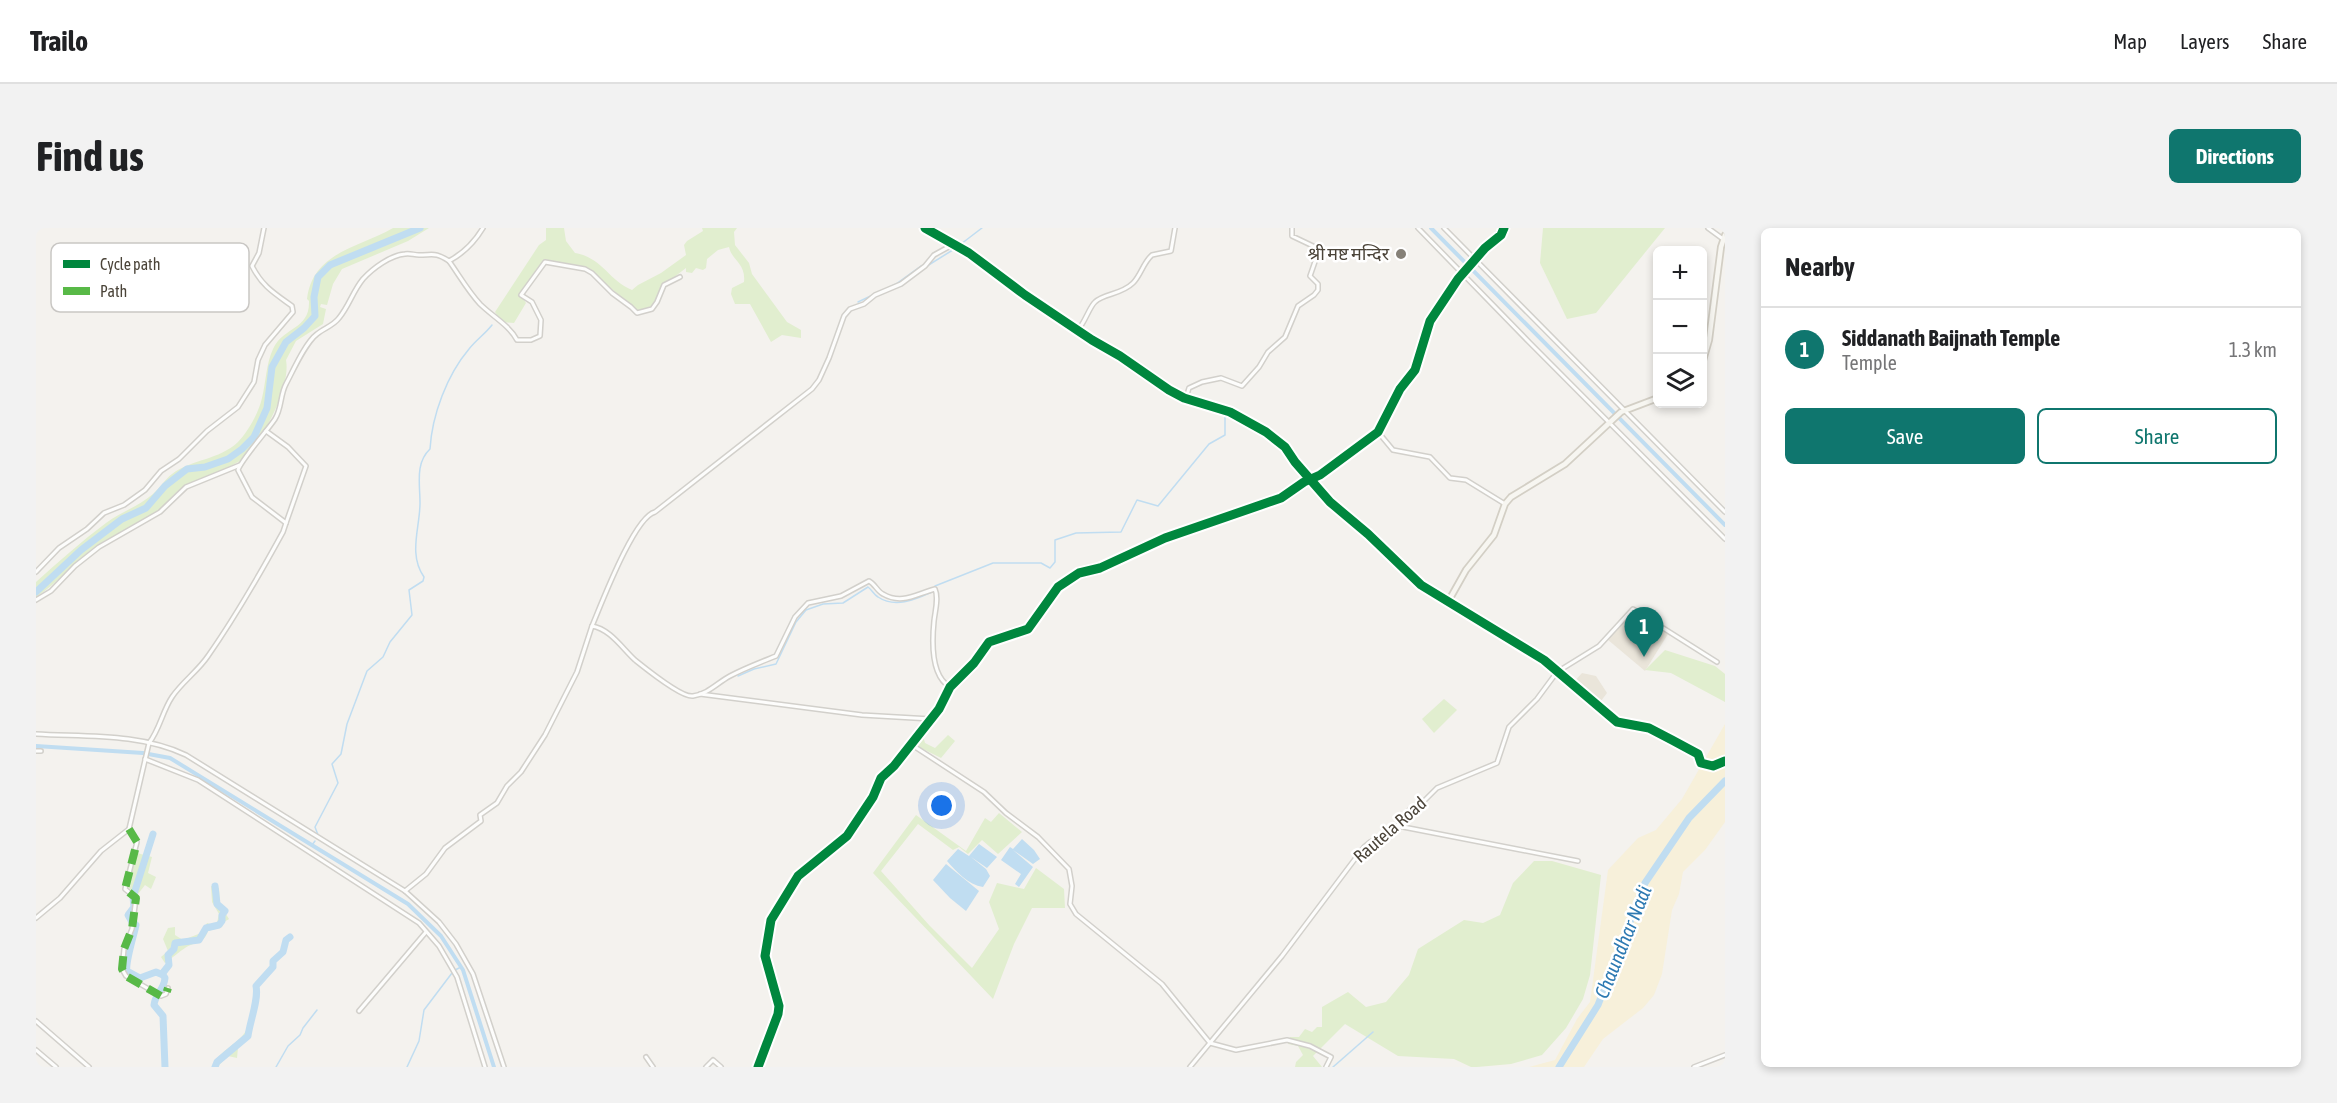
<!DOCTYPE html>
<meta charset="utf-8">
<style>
body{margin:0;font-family:"Asap Condensed","Noto Sans Devanagari",sans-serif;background:#f2f2f2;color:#202124}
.controls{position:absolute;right:18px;top:18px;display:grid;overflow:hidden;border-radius:9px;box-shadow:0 3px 9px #0003}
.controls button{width:54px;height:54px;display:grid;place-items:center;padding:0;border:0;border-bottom:2px solid #e0e0e0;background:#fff;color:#202124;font:30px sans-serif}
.you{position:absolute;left:906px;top:578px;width:21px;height:21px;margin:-15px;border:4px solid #fff;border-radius:50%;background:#1a73e8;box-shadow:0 0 0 9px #1a73e833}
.badge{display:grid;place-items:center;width:39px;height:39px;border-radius:50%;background:#0f766e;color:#fff;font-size:20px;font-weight:700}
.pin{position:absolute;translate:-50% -50px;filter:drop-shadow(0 2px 3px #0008)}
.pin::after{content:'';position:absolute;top:32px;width:21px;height:18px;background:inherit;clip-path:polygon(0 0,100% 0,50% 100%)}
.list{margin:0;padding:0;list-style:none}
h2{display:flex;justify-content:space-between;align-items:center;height:78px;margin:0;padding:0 24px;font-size:26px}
h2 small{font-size:20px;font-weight:400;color:#757577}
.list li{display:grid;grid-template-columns:39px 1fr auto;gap:18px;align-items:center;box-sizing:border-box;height:84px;padding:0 24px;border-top:2px solid #e0e0e0}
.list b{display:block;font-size:22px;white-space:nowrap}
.list p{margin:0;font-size:20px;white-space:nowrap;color:#757577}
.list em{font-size:20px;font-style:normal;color:#757577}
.actions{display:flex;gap:12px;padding:18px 24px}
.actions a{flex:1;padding:14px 0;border:2px solid #0f766e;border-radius:9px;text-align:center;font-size:21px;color:#0f766e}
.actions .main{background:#0f766e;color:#fff}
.icon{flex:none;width:33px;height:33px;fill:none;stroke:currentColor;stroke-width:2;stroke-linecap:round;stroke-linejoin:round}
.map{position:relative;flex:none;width:1689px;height:839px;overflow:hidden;border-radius:9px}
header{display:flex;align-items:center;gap:36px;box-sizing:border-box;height:84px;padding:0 30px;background:#fff;border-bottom:2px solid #e0e0e0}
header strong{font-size:28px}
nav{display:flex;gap:33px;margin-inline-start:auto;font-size:21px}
.intro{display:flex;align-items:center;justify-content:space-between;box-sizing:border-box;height:144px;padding:0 36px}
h1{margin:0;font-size:42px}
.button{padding:15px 27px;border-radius:9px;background:#0f766e;color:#fff;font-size:21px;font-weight:700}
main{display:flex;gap:36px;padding:0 36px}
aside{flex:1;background:#fff;border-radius:9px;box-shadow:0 3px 9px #0003}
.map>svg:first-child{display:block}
</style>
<header>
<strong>Trailo</strong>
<nav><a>Map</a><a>Layers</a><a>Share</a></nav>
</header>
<div class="intro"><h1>Find us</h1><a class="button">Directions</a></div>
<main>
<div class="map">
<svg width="1689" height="839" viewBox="0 0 1689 839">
<rect width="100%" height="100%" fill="#f4f2ee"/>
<g fill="#eae5da">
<polygon points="1597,381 1632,406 1609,443 1571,411"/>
<polygon points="1546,445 1560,448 1571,465 1562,477 1537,455"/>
</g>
<g fill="#e1eecf">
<path d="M357 0H393L372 13 306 41 297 56 291 77 285 76 284 79 290 81 287 96 260 113 250 132C255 159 228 210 208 230 198 239 161 251 146 260 137 266 131 275 123 282 104 297 79 305 59 319 38 334 22 355 0 369V354C23 333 46 313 70 295 85 284 103 278 117 266 124 260 129 251 136 246 156 231 183 232 202 214 212 204 223 184 226 170 230 154 230 136 237 121 248 98 274 102 273 73L271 71C277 24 322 20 357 0Z"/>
<path d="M510 0H528L530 13 539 25C567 30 572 52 596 62L602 57 625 45 650 27 648 17 651 13 667 3 666 0H701L698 4 699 17 713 35 716 46 751 94 765 102V110L746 107 735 114 714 76H699L695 66 696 60 708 54C710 35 696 33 693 19L682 22 671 31 670 40 667 42 660 40 656 45 650 44V40L624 60 622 70 616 80 601 83 554 42 517 33H508L484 65 490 75 478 95 466 94 459 84 503 17 510 12Z"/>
<polygon points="1507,0 1629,0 1560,85 1531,91 1504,35"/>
<polygon points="1629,422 1679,438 1689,446 1689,474 1635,445 1609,442"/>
<polygon points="1408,471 1421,482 1398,505 1386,491"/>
<polygon points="912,507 919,513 905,530 877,516 876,509 887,508 889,515 899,520"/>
<polygon points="963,585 986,604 962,626 946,612 932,626 923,619 917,622 882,596 845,643 893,697 936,740 963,701 953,674 961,655 988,661 1000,640 1028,661 1029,680 996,680 978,716 957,771 837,645 880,587 930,623 949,590 955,594"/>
<polygon points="101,625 116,629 112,645 120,649 115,661 109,657 102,666 91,659"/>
<polygon points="1498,633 1516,633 1565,647 1554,747 1547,771 1530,800 1506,827 1475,836 1441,839 1435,839 1418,831 1362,828 1309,796 1277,828 1286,839 1259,839 1260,834 1267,827 1262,818 1252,816 1254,809 1263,809 1269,801 1276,804 1281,799 1286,799 1286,779 1312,764 1330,779 1350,774 1373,747 1382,721 1428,692 1447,695 1464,687 1477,655"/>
<path d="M175 658 183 660 184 677 193 691 188 694 186 699 172 703C167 717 160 713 149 720 143 724 136 730 129 735L125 729 132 723 127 711 132 700 139 699V707L147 712 165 705 171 695 177 697 181 695 183 686 176 674Z"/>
<path d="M212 798H216L213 809 202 820 201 830 192 828 181 839H176C183 821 206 816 212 798Z"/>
</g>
<polygon fill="#f7f0da" points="1689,496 1689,594 1669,622 1647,644 1643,666 1636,682 1626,746 1618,767 1607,780 1567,811 1548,839 1493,839 1519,832 1541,791 1554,774 1572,642 1602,610 1620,602 1646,571"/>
<g fill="#c0ddf1">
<polygon points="986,611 998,622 1004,631 997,636 977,622 997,639 983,659 979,656 985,646 965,632 974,619 977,621"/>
<path d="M943 616 961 629 951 640 935 629 950 641 954 648 947 659C932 657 920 643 911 633L922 621 933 628Z"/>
<polygon points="910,636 943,663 930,683 914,670 897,652"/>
</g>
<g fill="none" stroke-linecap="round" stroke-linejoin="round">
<g stroke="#c0ddf1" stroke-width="1.5">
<polyline points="925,16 946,0"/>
<polyline points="891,38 920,20"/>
<polyline points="822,74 860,56 885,38"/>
<polyline points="899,358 957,335 1005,335 1014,340 1019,334 1019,312 1040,305 1085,304 1101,272 1122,278 1173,216 1189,207 1189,185"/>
<path d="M702 448 718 441 740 436 760 394 770 382 787 376 807 375 832 359C836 362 838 367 842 369 860 381 880 371 898 363"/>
<path d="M282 607 279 599 302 555 296 536 305 526 311 496 331 443 347 429 354 414 376 387 373 362 387 353 388 349C372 326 384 300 384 275 384 256 379 235 394 221 396 187 411 147 433 121 440 112 449 106 456 97"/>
<polyline points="276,617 279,613"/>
<polyline points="419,742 425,739"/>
<polyline points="240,839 252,818 264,807 267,800 281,782"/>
<polyline points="371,839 383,813 388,782 416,745"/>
<polyline points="1297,839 1337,804"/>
</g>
<g stroke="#c0ddf1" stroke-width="4">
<polyline points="1395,0 1689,297"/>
<polyline points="0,518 107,525 134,530 372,676 405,708 427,742 458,839"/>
</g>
<g stroke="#c0ddf1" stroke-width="7">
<polyline points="0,364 45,322 86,291 110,280 129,258 151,241 169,239 192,231 206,221 218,209 231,180 236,139 250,114 268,100 279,88 278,69 282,49 294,37 384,0"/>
<polyline points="96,694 92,687 98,679 97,669 117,606"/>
<path d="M98 695 100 697C98 707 89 735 91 743L104 750 120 744 127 747 129 750C128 762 119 766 118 777L127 788 129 839"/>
<polyline points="126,746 133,737 132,727 138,721 139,715 163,712 170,700 183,697 186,693 186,687 189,683 181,676 179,658"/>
<path d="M179 839 181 834 212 808C214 793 223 771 220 758L237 739V733L247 724 250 712 254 709"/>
<polyline points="1523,839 1562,777 1609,655 1653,590 1689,553"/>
</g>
<defs>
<g id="street">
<polyline points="889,0 933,25 989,67 1056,112 1084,128 1133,162 1148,170 1194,184 1230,204 1249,219 1274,252 1296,239 1346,199 1364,161 1379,142 1394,93 1422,51 1449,20 1465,7 1468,0"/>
<polyline points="1382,0 1494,115 1689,311"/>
<polyline points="1408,0 1689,284"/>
<polyline points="1672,0 1687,11"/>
<path d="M413 33C423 47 432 63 444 76 456 88 473 97 481 112H495L504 108 505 92 496 74 485 67 509 34 549 41 556 45 576 65 595 79 601 85 616 81 621 74 628 57 644 49"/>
<path d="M1042 102C1049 94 1054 78 1059 74 1068 65 1085 67 1097 55 1105 47 1107 35 1116 27L1135 23 1139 0"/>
<polyline points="1150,170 1153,160 1166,154 1185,150 1206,158 1223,139 1232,124 1249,109 1262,78 1278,67 1282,62 1282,56 1274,48 1282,25 1277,18 1256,8 1256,0"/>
<polyline points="230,203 252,219 270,238 250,295"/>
<polyline points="1342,204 1357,222 1394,229 1414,250 1430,252 1469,276"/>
<path d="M0 344 23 320 51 301 68 285 88 277 109 262 125 243 143 231 171 203 202 179 218 154 222 132 229 117 257 84 256 78C238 65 226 58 216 38L223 25 228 0"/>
<polyline points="0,372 15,363 39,338 63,319 124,284 150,259 204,237"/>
<polyline points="1412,374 1442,390 1508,432 1581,494 1613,500 1636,512 1662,526 1665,535 1677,538 1689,533"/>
<path d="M556 398C565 377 598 289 619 284L776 161 783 152 793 130 808 88 814 81 828 76 839 67 865 56 889 38 898 27 918 16"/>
<polyline points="664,466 826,487 895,491"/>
<path d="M0 506C50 509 103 505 150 527L369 663 403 694 420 716 437 746 468 839"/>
<polyline points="876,517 948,564 970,585 1002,609 1033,641 1036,658 1034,676 1040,686 1126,756 1174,815 1200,822 1251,812 1274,818 1295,829 1290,839"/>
<polyline points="0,523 5,523"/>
<polyline points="109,531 162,552 383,695 403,718 421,749 449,839"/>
<polyline points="1362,598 1542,633"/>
<polyline points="93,601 101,614 89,661 100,670 96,701 88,721 86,741 90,748 125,768 130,766 132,760"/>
<path d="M369 663 390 646 409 620 445 593 444 587 461 575 471 558 485 544 509 507 541 444 556 398C574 401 586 420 599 432 609 440 646 470 657 468 672 466 681 455 694 448 709 440 725 434 740 428L759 389 772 375 805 368 833 353C839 356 841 363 847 366 866 377 880 366 899 361 903 370 899 383 898 393 896 413 895 448 914 459"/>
<path d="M0 690 24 670 65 623 93 601 113 515C124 501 126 484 136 469 146 454 162 443 172 428 200 388 224 346 247 304L250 295 216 269 202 242C205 232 231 203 239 191 246 180 244 167 250 156 257 143 269 115 281 106 288 100 297 98 303 90 313 78 317 63 327 51 337 40 355 27 369 26 374 25 378 27 383 27 398 27 399 24 413 33 428 25 438 15 447 0"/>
<polyline points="323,783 390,704"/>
<polyline points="0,793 53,839"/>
<polyline points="0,822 20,839"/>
<polyline points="610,829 617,839"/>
<polyline points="670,839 677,832 685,839"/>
<polyline points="1154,839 1246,728 1328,619 1334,614 1357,604 1374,581 1388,573 1401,560 1461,535 1473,499 1501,471 1521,444 1563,418 1597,381 1681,434"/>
<polyline points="1658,839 1689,827"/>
</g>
<g id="secondary">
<polyline points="1666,136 1673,112 1685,19 1689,7"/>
<path d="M722 839 742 786 743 778C738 763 731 745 729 729 727 703 746 668 762 648L811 608 837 569 845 550 858 538 903 481 914 459 938 435 953 414 992 401 1022 359 1043 345 1064 340 1129 310 1245 270 1274 252C1292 273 1313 288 1333 306 1358 330 1381 358 1412 374L1430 342 1458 307 1469 276 1475 269 1529 236 1585 184 1622 170"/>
</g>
</defs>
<use href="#street" stroke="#d2d0cb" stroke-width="6"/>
<use href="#secondary" stroke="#d3cfc5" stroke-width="8"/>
<use href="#street" stroke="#fdfdfc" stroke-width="3"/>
<use href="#secondary" stroke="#f7f6f1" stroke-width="4.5"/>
<polyline stroke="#58b947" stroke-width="8" stroke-dasharray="15 8" stroke-linecap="butt" points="93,601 101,614 89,661 100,670 96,701 88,721 86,741 90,748 125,768 130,766 132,760"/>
<defs>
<g id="cycleway">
<polyline points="889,0 933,25 989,67 1056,112 1084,128 1133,162 1148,170 1194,184 1230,204 1249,219 1259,234 1294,274 1332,306 1385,357 1508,432 1581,494 1613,500 1636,512 1662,526 1665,535 1677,538 1689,533"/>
<polyline points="722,839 742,786 743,778 729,728 735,692 762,648 811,608 837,569 845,550 858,538 903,481 914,459 938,435 953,414 992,401 1022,359 1043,345 1064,340 1129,310 1245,270 1268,254 1284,247 1342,204 1364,161 1379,142 1394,93 1422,51 1449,20 1465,7 1468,0"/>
</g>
</defs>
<use href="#cycleway" stroke="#fff" stroke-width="13"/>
<use href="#cycleway" stroke="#00873e" stroke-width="9"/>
</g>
<circle fill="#868178" stroke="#fff" stroke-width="2" cx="1365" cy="26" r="6"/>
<g text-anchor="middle" stroke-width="5" stroke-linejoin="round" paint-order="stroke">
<g font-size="18" fill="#4b4439" stroke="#fff" text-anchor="end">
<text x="1353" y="32">श्री मष्ट मन्दिर</text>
</g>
<g font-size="18" fill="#4b4439" stroke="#fff">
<text transform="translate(1354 602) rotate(-41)" y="6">Rautela Road</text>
</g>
<g font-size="20" font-style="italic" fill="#2e7ab2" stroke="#fff">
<text transform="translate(1587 714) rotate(-68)" y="7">Chaundhar Nadi</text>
</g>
</g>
<rect x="15" y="15" width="198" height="69" rx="9" fill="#fff" stroke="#c9c7c4" stroke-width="1.5"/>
<rect x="27" y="32" width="27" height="8" fill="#00873e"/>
<rect x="27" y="59" width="27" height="8" fill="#58b947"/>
<g font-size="16" fill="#4b4439">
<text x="64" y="42">Cycle path</text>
<text x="64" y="69">Path</text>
</g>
</svg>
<div class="controls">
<button>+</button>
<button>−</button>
<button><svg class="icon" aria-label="layers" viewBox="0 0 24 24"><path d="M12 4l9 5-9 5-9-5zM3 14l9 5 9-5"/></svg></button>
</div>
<div class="you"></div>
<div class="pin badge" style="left:1608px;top:429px">1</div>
</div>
<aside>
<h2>Nearby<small></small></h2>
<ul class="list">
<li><span class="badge">1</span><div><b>Siddanath Baijnath Temple</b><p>Temple</p></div><em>1.3 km</em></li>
</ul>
<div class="actions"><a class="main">Save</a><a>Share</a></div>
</aside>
</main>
